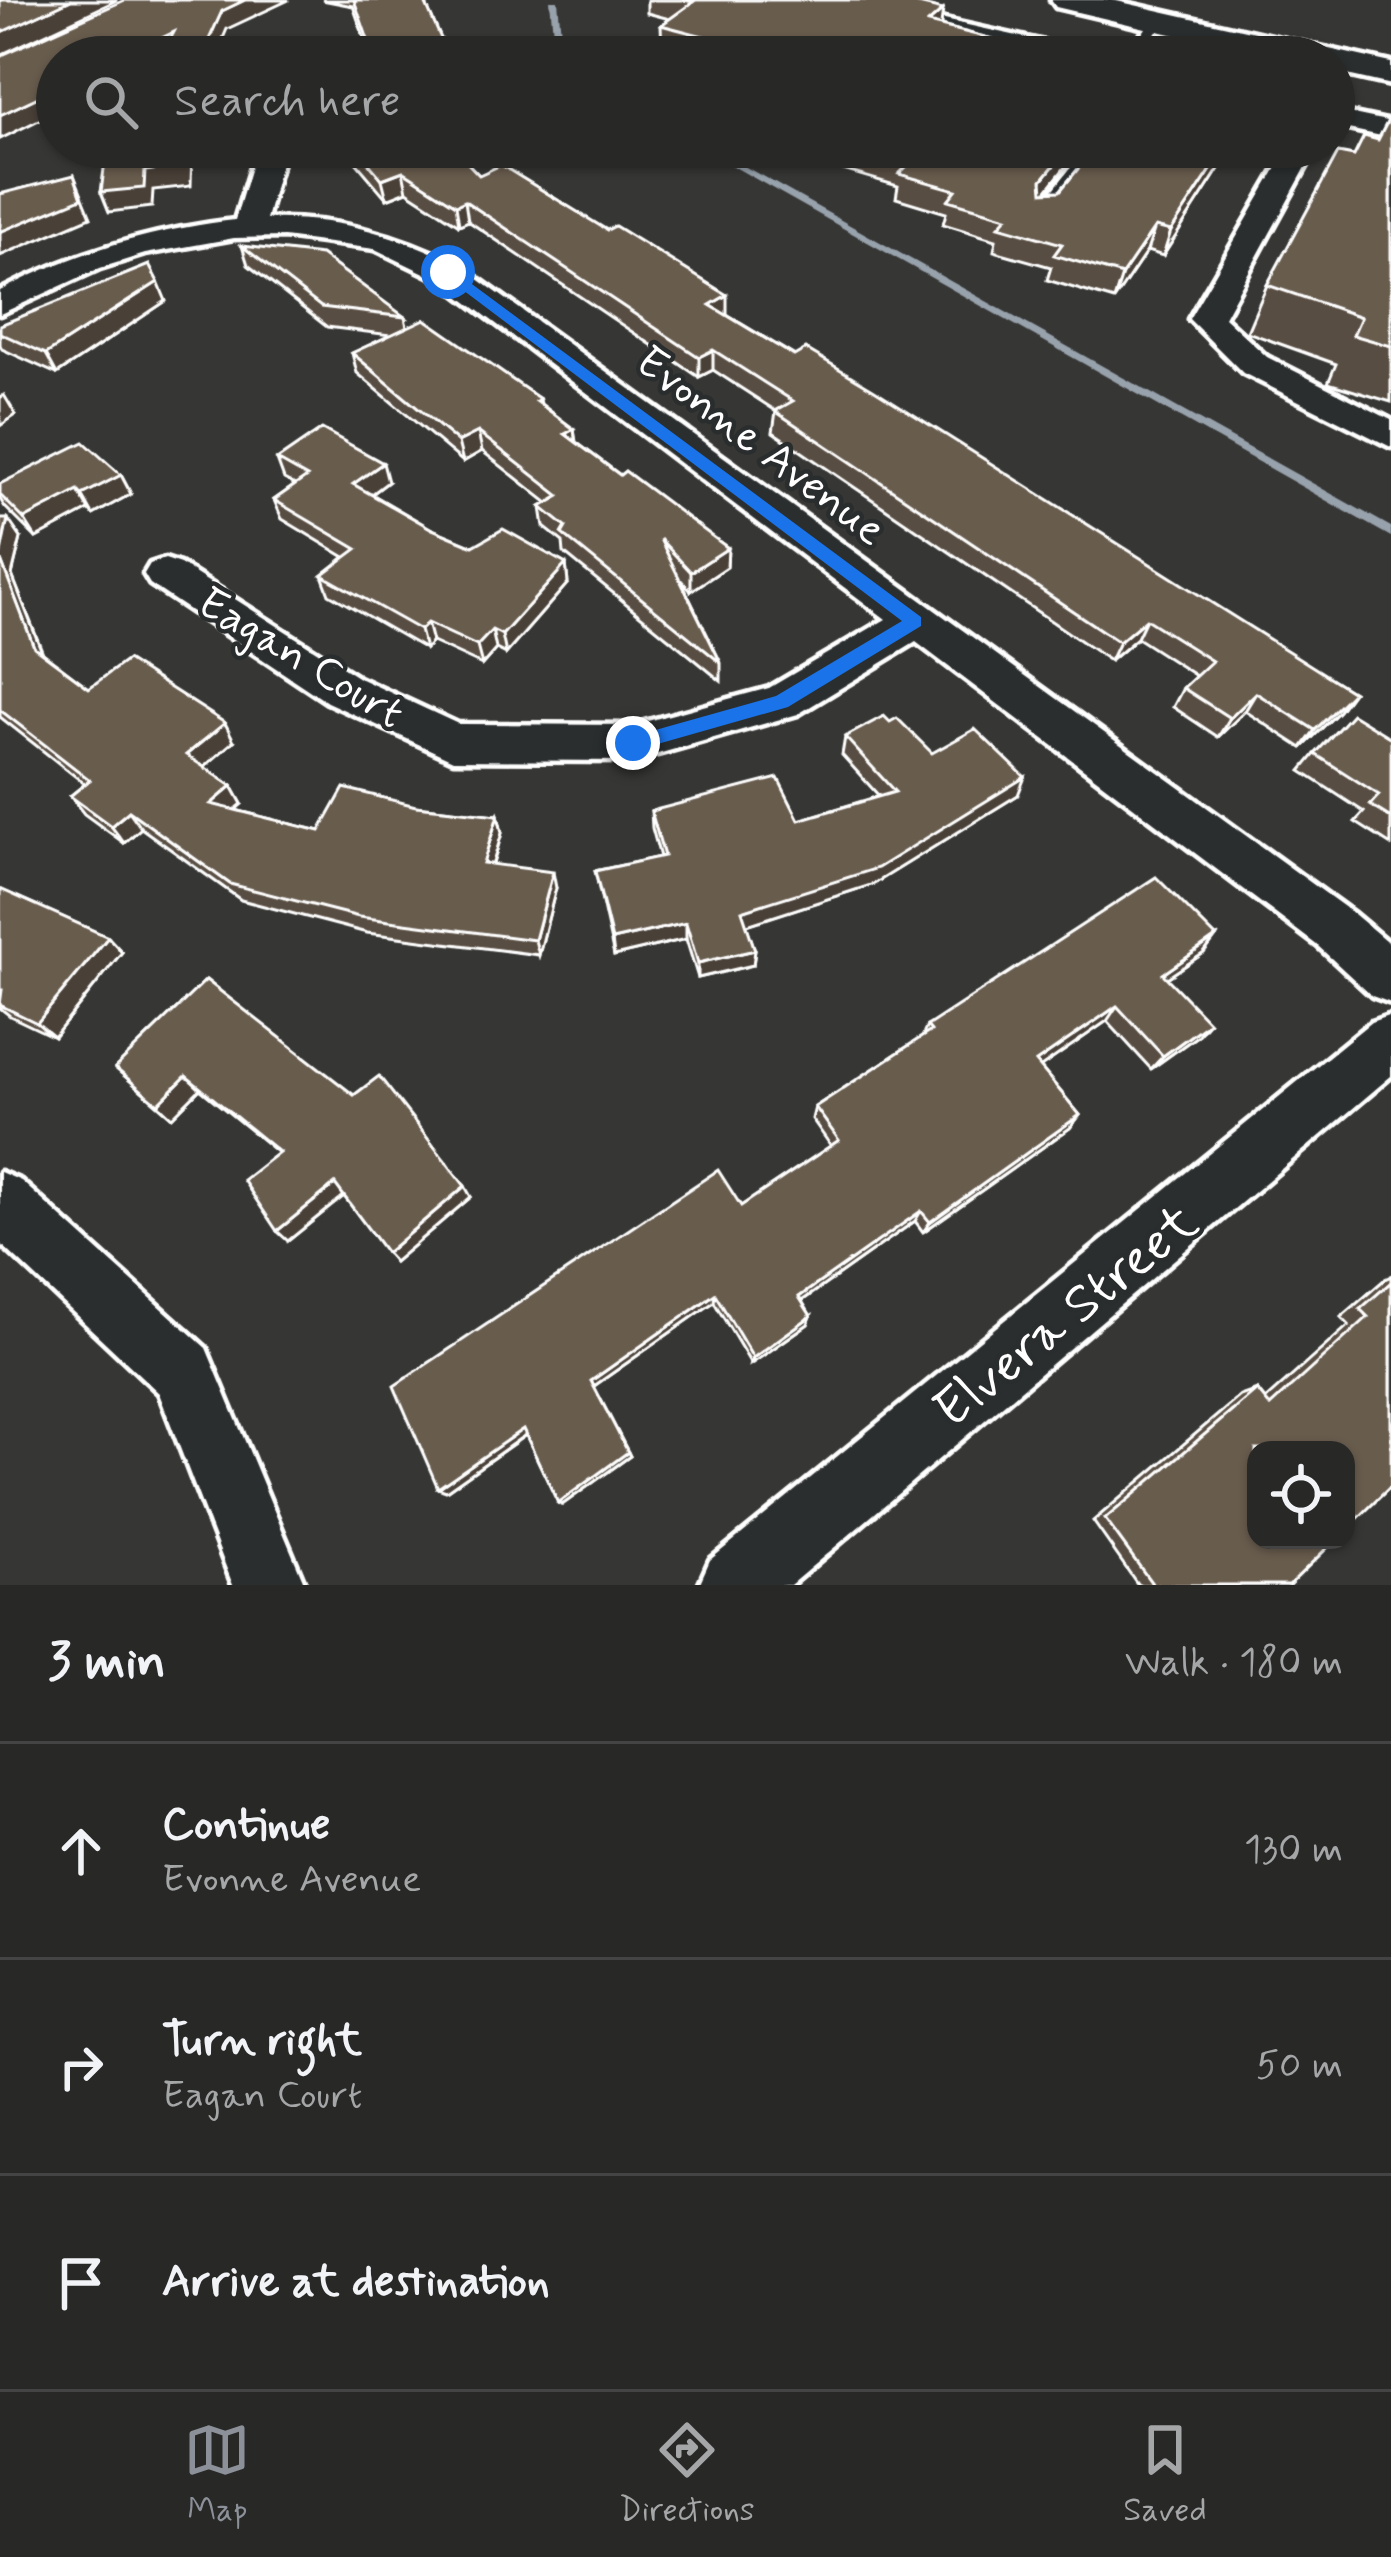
<!DOCTYPE html>
<meta charset="utf-8">
<style>
body{margin:0;font-family:Mynerve,sans-serif;background:#343433;color:#f1f3f6}
.controls{position:absolute;right:36px;bottom:36px;display:grid;overflow:hidden;border-radius:24px;box-shadow:0 3px 9px #0004}
.controls button{width:108px;height:108px;display:grid;place-items:center;padding:0;border:0;border-bottom:3px solid #444;background:#282827;color:#f1f3f6;font:60px sans-serif}
.stop{position:absolute;width:36px;height:36px;margin:-27px;border:9px solid #1a73e8;border-radius:50%;background:#fff}
.stop.end{background:#1a73e8;border-color:#fff;box-shadow:0 3px 12px #0008}
.list{margin:0;padding:0;list-style:none}
h2{display:flex;justify-content:space-between;align-items:center;height:156px;margin:0;padding:0 48px;font-size:51px}
h2 small{font-size:39px;font-weight:400;color:#a5a6a7}
.list li{display:grid;grid-template-columns:78px 1fr auto;gap:36px;align-items:center;box-sizing:border-box;height:216px;padding:0 48px;border-top:3px solid #444}
.list b{display:block;font-size:45px;white-space:nowrap}
.list p{margin:0;font-size:39px;white-space:nowrap;color:#a5a6a7}
.list em{font-size:39px;font-style:normal;color:#a5a6a7}
.icon{flex:none;width:66px;height:66px;fill:none;stroke:currentColor;stroke-width:2;stroke-linecap:round;stroke-linejoin:round}
.map{position:relative;flex:none;width:1391px;height:1585px;overflow:hidden}
.search{position:absolute;background:#282827;box-shadow:0 3px 9px #0004;left:36px;right:36px;top:36px;height:132px;display:flex;align-items:center;gap:30px;box-sizing:border-box;padding:0 42px;border-radius:66px;color:#a5a6a7;font-size:45px}
.sheet{height:804px;background:#282827}
nav{display:flex;justify-content:space-around;align-items:center;box-sizing:border-box;height:168px;border-top:3px solid #444;background:#282827;font-size:33px;color:#a5a6a7}
nav a{display:grid;justify-items:center;gap:6px}
nav .on{color:#8c9099}
.map>svg:first-child{display:block}
</style>
<div class="map">
<svg width="1391" height="1585" viewBox="0 0 1391 1585">
<rect width="100%" height="100%" fill="#363634"/>
<filter id="ink" filterUnits="userSpaceOnUse"><feTurbulence type="fractalNoise" baseFrequency=".00833" numOctaves="2"/><feDisplacementMap in="SourceGraphic" scale="24" xChannelSelector="R" yChannelSelector="G"/><feConvolveMatrix kernelMatrix="1 2 1 2 8 2 1 2 1" color-interpolation-filters="sRGB"/></filter>
<g filter="url(#ink)">
<g fill="none" stroke-linecap="round" stroke-linejoin="round">
<g fill="#97a2ac" fill-rule="evenodd">
<polygon points="550,0 558,0 563,57 555,57"/>
<polygon points="699,147 710,147 1391,527 1391,537"/>
</g>
<defs>
<g id="lane">
<polygon points="908,12 1094,53 1101,57 1076,57 904,19"/>
<polygon points="1153,18 1163,21 1140,57 1126,57"/>
<polygon points="1087,147 1102,147 1050,213 1040,213 1040,207"/>
</g>
<g id="street">
<polygon points="1334,110 1391,122 1391,138 1334,126"/>
<path d="M257 147H285L266 219C336 217 397 234 459 265L1354 914 1391 945V1003L1372 996 1318 946 916 642 798 714 633 761 453 760 327 702 150 584 144 574 150 564 165 559 180 564 359 678 458 724 633 725 769 688 886 619 437 279 375 249 284 237 234 238 145 254 100 268 0 314V291C74 252 151 230 235 220Z"/>
<polygon points="1289,147 1317,147 1224,317 1267,357 1391,420 1391,447 1243,373 1189,319"/>
<polygon points="1391,1015 1391,1076 790,1585 699,1585 710,1560 1371,1022"/>
<polygon points="0,1172 21,1181 206,1348 305,1585 233,1585 159,1393 0,1243"/>
</g>
<polygon id="secondary" points="1051,0 1112,0 1391,63 1391,85 1334,72 1334,57 1269,57 1056,7"/>
</defs>
<use href="#lane" stroke="#fff" stroke-width="9"/>
<use href="#street" stroke="#fff" stroke-width="9"/>
<use href="#secondary" stroke="#fff" stroke-width="9"/>
<use href="#lane" fill="#2a2d2e" fill-rule="evenodd"/>
<use href="#street" fill="#2a2d2e" fill-rule="evenodd"/>
<use href="#secondary" fill="#2a2d2e" fill-rule="evenodd"/>
</g>
<g fill="#594e43" stroke="#fff" stroke-width="3">
<polygon points="322,0 424,0 449,57 371,57 353,6"/>
<polygon points="647,0 902,0 941,26 1065,57 689,57 689,55 662,48 661,25 670,19 647,13"/>
<polygon points="1391,115 1391,402 1328,383 1336,364 1247,332 1267,285 1354,156 1378,140"/>
<polygon points="343,147 452,147 479,175 727,315 1353,692 1339,711 1302,748 1245,711 1218,737 1173,707 1183,688 1196,676 1137,638 1110,661 773,432 776,411 713,370 699,377 468,221 459,225 407,191 387,199"/>
<polygon points="799,147 1081,147 1046,192 1060,191 1096,147 1233,147 1163,256 1147,251 1114,300 1047,280 1051,267 994,251 996,240 943,224 946,213 896,198 898,186 836,168 837,158"/>
<polygon points="242,246 405,317 407,327 540,399 541,404 574,429 576,442 620,475 728,548 727,567 691,591 680,579 721,663 721,681 564,553 563,542 544,527 541,507 548,503 482,451 463,462 357,373 352,353 391,335 327,327 248,265"/>
<polygon points="166,301 57,374 2,349 0,345 0,325"/>
<polygon points="277,460 388,482 372,494 432,529 473,546 566,564 568,583 506,654 496,649 482,665 432,642 425,649 329,594 322,575 345,557 282,519 274,500 295,485 284,479"/>
<polygon points="121,475 131,494 93,515 89,510 36,538 5,507 0,499 0,484"/>
<polygon points="0,519 21,538 12,575 43,653 89,688 234,741 204,767 232,786 242,804 235,810 320,831 416,806 498,815 502,833 493,864 556,888 539,955 367,933 241,900 141,828 124,843 84,814 70,796 85,784 0,717"/>
<polygon points="845,737 932,753 1018,795 874,884 746,925 755,950 753,965 698,978 686,939 614,956 595,871 660,857 652,828 651,811 799,820 879,796 842,755"/>
<polygon points="1391,738 1391,845 1355,822 1364,812 1301,771 1315,754"/>
<polygon points="0,889 108,937 122,952 54,1037 10,1016 0,1008"/>
<polygon points="1216,937 1204,953 1167,978 1197,1036 1151,1069 1107,1021 1040,1067 1080,1115 1070,1128 923,1232 915,1221 802,1301 811,1316 808,1324 751,1364 714,1302 594,1386 630,1456 562,1505 558,1503 526,1435 446,1491 741,1206 831,1146 812,1119 815,1107 922,1037 927,1026"/>
<polygon points="206,980 471,1197 394,1262 344,1196 288,1241 278,1153 200,1089 172,1117 115,1068"/>
<polygon points="1391,1276 1391,1486 1289,1585 1138,1585 1093,1521 1240,1396 1257,1390 1265,1400 1349,1325 1341,1317 1385,1279"/>
</g>
<g fill="#484037" stroke="#fff" stroke-width="3">
<polygon points="71,0 117,0 0,55 0,33"/>
<polygon points="245,0 289,0 227,29 215,57 201,57 222,11"/>
<polygon points="943,10 940,32 928,23"/>
<polygon points="174,32 167,57 122,57"/>
<polygon points="57,88 57,111 0,139 0,115"/>
<polygon points="185,147 192,147 191,186 153,190 152,207 109,212 101,192 145,171"/>
<polygon points="1069,147 1081,147 1036,204 1042,180"/>
<polygon points="1226,147 1233,147 1163,256 1171,231"/>
<polygon points="403,171 407,191 387,199 382,179"/>
<polygon points="74,175 91,217 0,256 0,232"/>
<polygon points="465,201 468,221 459,225 456,205"/>
<polygon points="1155,227 1147,251 1114,300 1122,275"/>
<polygon points="158,282 166,301 57,374 46,354"/>
<polygon points="727,295 727,316 710,305"/>
<polygon points="713,350 713,370 699,377 699,357"/>
<polygon points="4,395 16,415 0,426 0,398"/>
<polygon points="574,429 576,448 565,434"/>
<polygon points="478,432 482,451 463,462 458,442"/>
<polygon points="383,463 388,482 360,503 353,484"/>
<polygon points="121,475 131,494 93,515 82,495"/>
<polygon points="78,491 89,510 36,538 24,519"/>
<polygon points="8,519 21,538 12,575 47,665 34,647 0,558"/>
<polygon points="728,548 727,567 691,591 691,572"/>
<polygon points="566,564 568,583 506,654 502,635"/>
<polygon points="1146,619 1137,638 1110,661 1119,642"/>
<polygon points="427,623 432,642 425,649 420,630"/>
<polygon points="492,630 496,649 482,665 477,646"/>
<polygon points="1353,692 1339,711 1302,748 1315,730"/>
<polygon points="1256,693 1245,711 1218,737 1230,718"/>
<polygon points="225,723 234,741 197,773 186,755"/>
<polygon points="1025,777 1018,795 874,884 741,927 742,911"/>
<polygon points="232,786 242,804 222,821 211,804"/>
<polygon points="129,811 141,828 124,843 111,826"/>
<polygon points="498,815 502,833 488,879 483,863"/>
<polygon points="553,872 556,888 539,955 535,940"/>
<polygon points="686,923 686,939 614,956 612,940"/>
<polygon points="108,937 122,952 54,1037 37,1023"/>
<polygon points="1216,937 1204,953 1152,988 1163,974"/>
<polygon points="755,950 753,965 698,978 698,963"/>
<polygon points="1117,1006 1107,1021 1028,1076 1036,1062"/>
<polygon points="1209,1022 1197,1036 1151,1069 1163,1056"/>
<polygon points="186,1076 200,1089 172,1117 158,1104"/>
<polygon points="1080,1115 1070,1128 923,1232 930,1222"/>
<polygon points="335,1184 345,1195 288,1241 277,1231"/>
<polygon points="465,1186 471,1197 394,1262 386,1253"/>
<polygon points="921,1211 915,1221 796,1305 799,1297"/>
<polygon points="715,1294 714,1302 594,1386 591,1381"/>
<polygon points="811,1316 808,1324 751,1364 753,1358"/>
<polygon points="523,1429 528,1433 446,1491 438,1488"/>
<polygon points="628,1452 630,1456 562,1505 558,1503"/>
</g>
<g fill="#675b4e" stroke="#fff" stroke-width="3">
<polygon points="0,0 71,0 0,33"/>
<polygon points="125,0 245,0 222,11 201,57 161,57 174,32 122,57 57,57 57,88 0,115 0,56"/>
<polygon points="354,0 424,0 449,57 374,57"/>
<polygon points="684,0 902,0 943,10 928,23 1065,57 715,57 689,50 707,37 661,25 693,2"/>
<polygon points="1230,53 1249,57 1227,57"/>
<polygon points="1391,115 1391,346 1353,335 1361,317 1267,285 1338,153 1354,156 1364,136 1378,140"/>
<polygon points="116,147 185,147 184,166 145,171 144,188 101,192 106,153 113,153"/>
<polygon points="355,147 452,147 479,175 501,165 607,230 615,226 727,295 710,305 794,356 806,349 873,389 1353,692 1315,730 1256,693 1230,718 1183,688 1212,661 1146,619 1119,642 775,411 793,401 713,350 699,357 465,201 456,205 403,171 382,179"/>
<polygon points="848,147 1069,147 1042,180 1043,192 1060,191 1096,147 1226,147 1171,231 1155,227 1122,275 1054,255 1062,244 999,226 1007,217 948,200 956,190 899,174 909,164"/>
<polygon points="74,175 82,198 0,232 0,194"/>
<polygon points="242,246 321,255 405,317 321,307"/>
<polygon points="149,265 158,282 46,354 0,333 0,325"/>
<polygon points="425,319 540,399 536,401 574,429 565,434 620,475 625,471 728,548 691,572 660,539 721,663 562,534 566,527 541,507 560,496 478,432 458,442 352,353"/>
<polygon points="322,429 383,463 353,484 432,529 473,546 503,529 566,564 502,635 492,630 477,646 427,623 420,630 322,575 357,549 274,500 307,477 277,460"/>
<polygon points="84,442 121,475 82,495 78,491 24,519 0,495 0,484"/>
<polygon points="0,519 8,519 0,553"/>
<polygon points="0,558 34,647 89,688 127,660 225,723 186,755 232,786 211,804 320,831 344,788 416,806 498,815 483,863 553,872 535,940 359,917 230,884 129,811 111,826 70,796 90,780 0,710"/>
<polygon points="1352,714 1391,738 1391,818 1370,805 1379,795 1315,754"/>
<polygon points="884,716 890,722 897,718 932,753 975,729 1025,777 878,868 742,911 755,950 698,963 686,923 612,940 595,871 664,856 651,811 778,778 799,820 895,792 845,737"/>
<polygon points="1156,877 1216,937 1163,974 1209,1022 1163,1056 1117,1006 1036,1062 1080,1115 930,1222 921,1211 799,1297 811,1316 753,1358 715,1294 591,1381 628,1452 558,1503 523,1429 438,1488 394,1386 718,1170 741,1206 839,1140 815,1107 931,1031 927,1026"/>
<polygon points="0,889 108,937 37,1023 0,1005 2,990 0,990"/>
<polygon points="206,980 354,1095 379,1076 465,1186 386,1253 335,1184 277,1231 243,1180 279,1152 186,1076 158,1104 115,1068"/>
<polygon points="1391,1282 1391,1486 1346,1530 1346,1450 1256,1450 1256,1540 1335,1540 1289,1585 1153,1585 1105,1519 1257,1390 1270,1406 1368,1317 1360,1309"/>
</g>
</g>
<polygon fill="#1a73e8" points="443,270 453,270 921,617 921,626 788,707 633,751 627,748 627,738 776,696 902,621 443,275"/>
<g text-anchor="middle" stroke-width="9" stroke-linejoin="round" paint-order="stroke">
<g font-size="45" fill="#fff" stroke="#2a2d2e">
<text transform="translate(762 444) rotate(37)" y="16">Evonne Avenue</text>
<text transform="translate(302 656) rotate(31)" y="16">Eagan Court</text>
</g>
<g font-size="54" fill="#fff" stroke="#2a2d2e">
<text transform="translate(1064 1314) rotate(-39)" y="19">Elvera Street</text>
</g>
</g>
</svg>
<div class="controls">
<button><svg class="icon" aria-label="locate" viewBox="0 0 24 24"><circle cx="12" cy="12" r="6"/><path d="M12 2v4M12 18v4M2 12h4M18 12h4"/></svg></button>
</div>
<div class="stop" style="left:448px;top:272px"></div>
<div class="stop end" style="left:633px;top:743px"></div>
<div class="search"><svg class="icon" aria-label="search" viewBox="0 0 24 24"><circle cx="10" cy="10" r="6"/><path d="M15 15l6 6"/></svg>Search here</div>
</div>
<section class="sheet">
<h2>3 min<small>Walk · 180 m</small></h2>
<ul class="list">
<li><svg class="icon" aria-label="ahead" viewBox="0 0 24 24"><path d="M12 20V5M6 11l6-6 6 6"/></svg><div><b>Continue</b><p>Evonne Avenue</p></div><em>130 m</em></li>
<li><svg class="icon" aria-label="right" viewBox="0 0 24 24"><path d="M7 20v-9h11M14 6l5 5-5 5"/></svg><div><b>Turn right</b><p>Eagan Court</p></div><em>50 m</em></li>
<li><svg class="icon" aria-label="arrive" viewBox="0 0 24 24"><path d="M6 21V4h12l-3 4 3 4H6"/></svg><div><b>Arrive at destination</b></div></li>
</ul>
</section>
<nav>
<a class="on"><svg class="icon" aria-label="map" viewBox="0 0 24 24"><path d="M3 6l6-2 6 2 6-2v14l-6 2-6-2-6 2zM9 4v14M15 6v14"/></svg>Map</a>
<a><svg class="icon" aria-label="directions" viewBox="0 0 24 24"><path d="M12 3l9 9-9 9-9-9zM9 14v-3h6M13 9l2 2-2 2"/></svg>Directions</a>
<a><svg class="icon" aria-label="saved" viewBox="0 0 24 24"><path d="M7 4h10v16l-5-4-5 4z"/></svg>Saved</a>
</nav>
